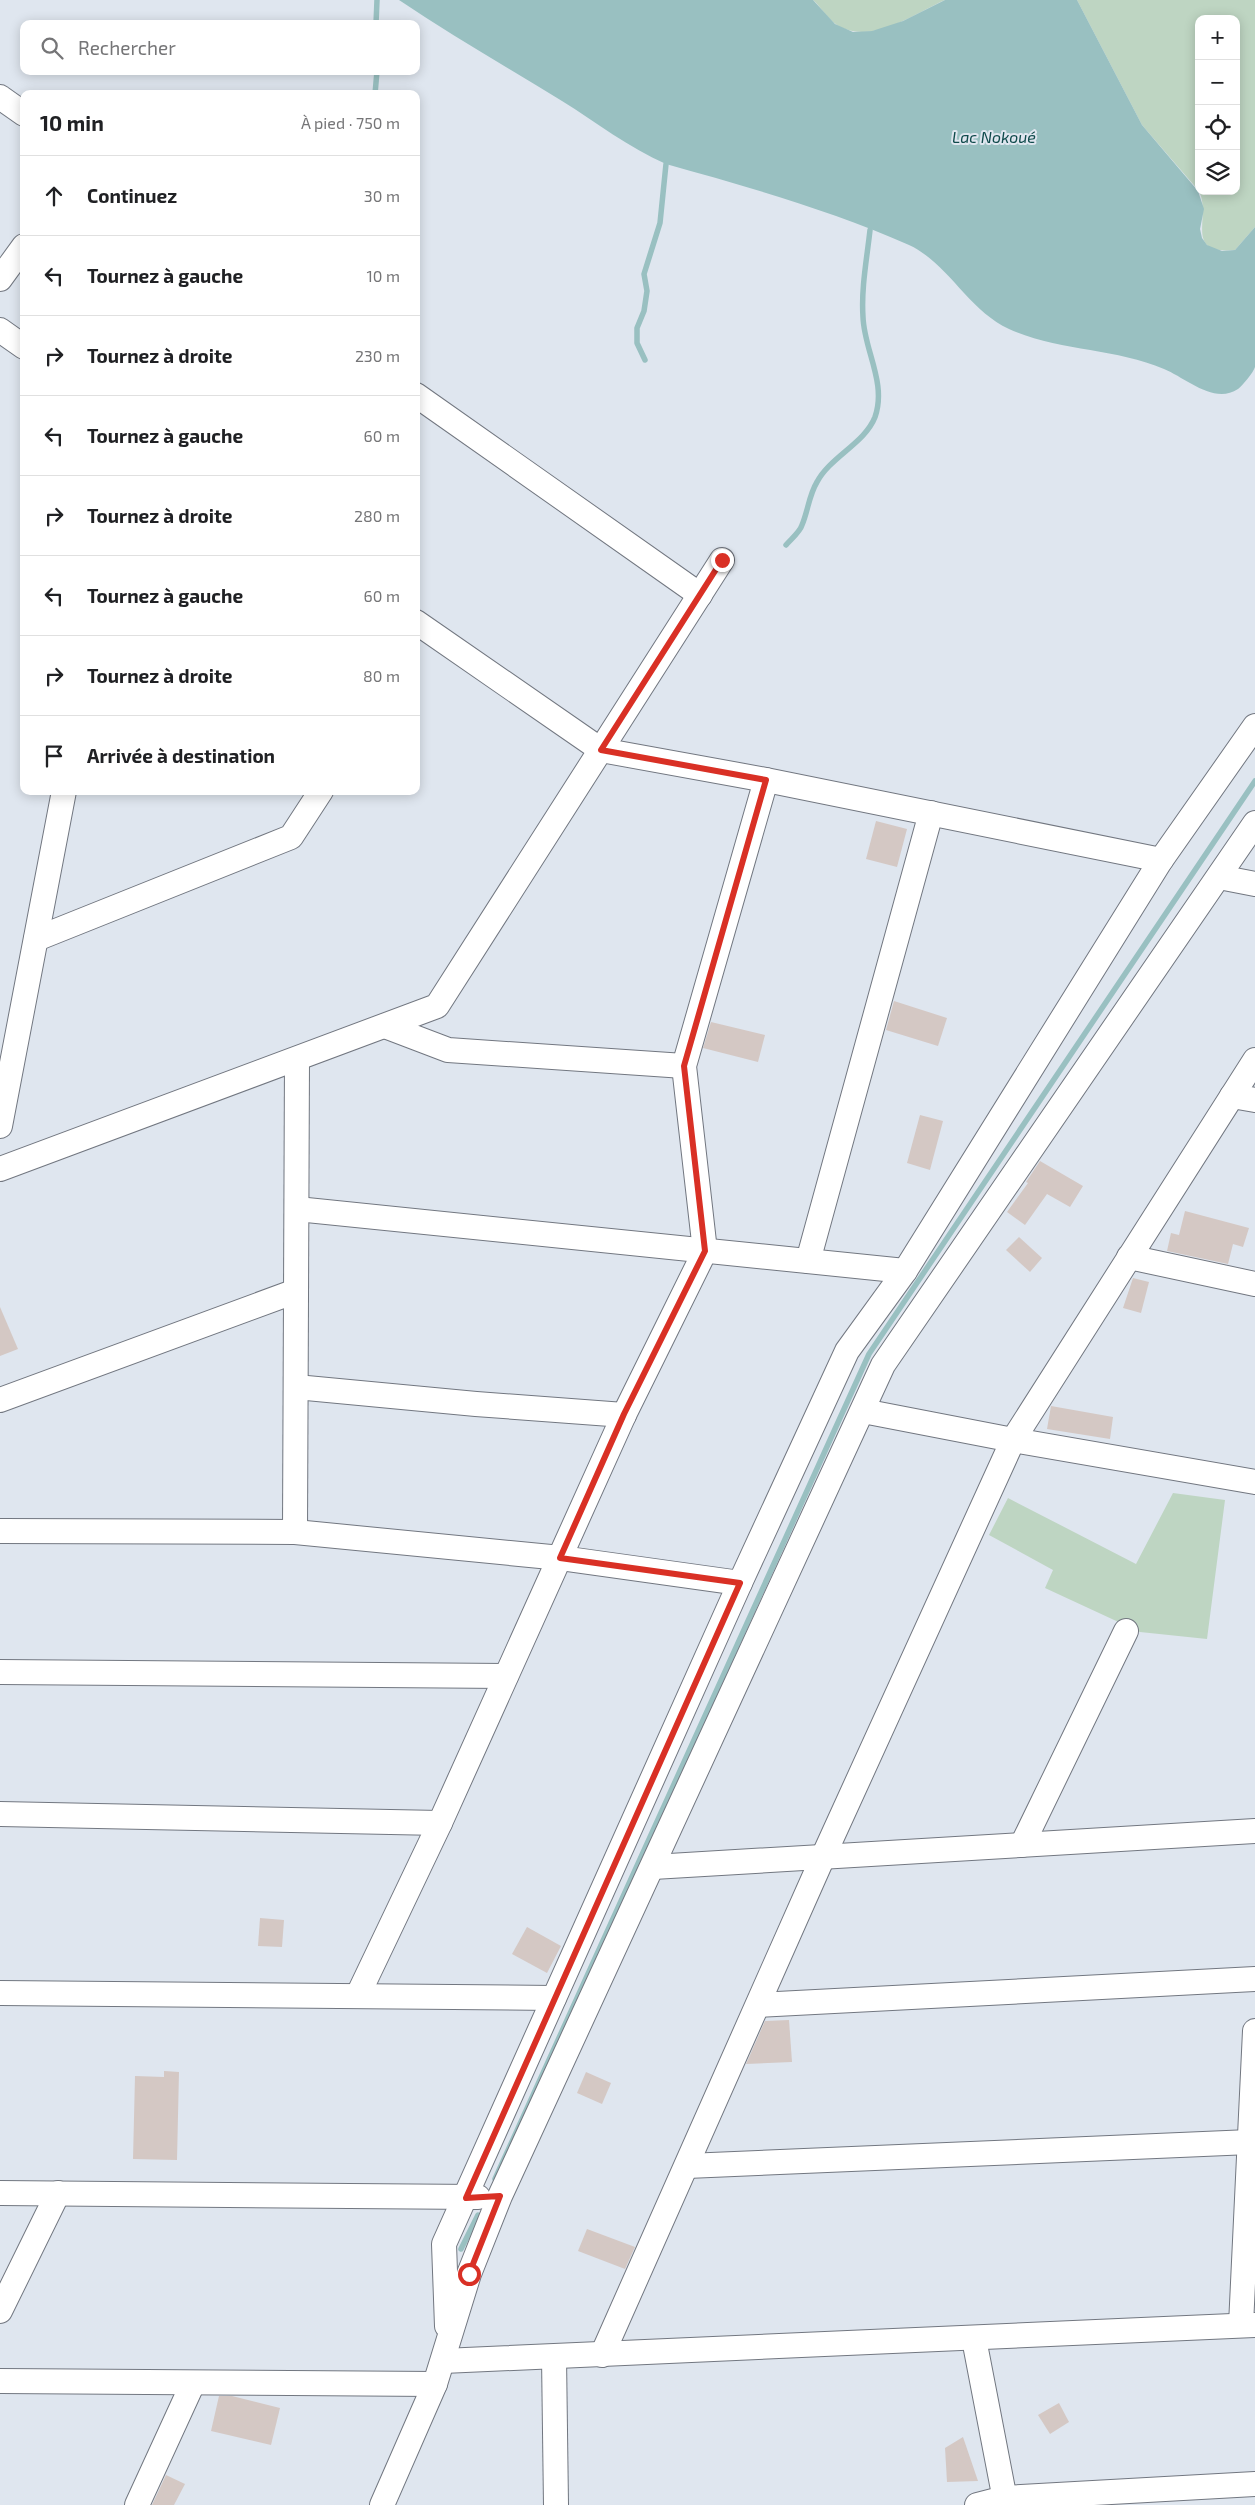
<!DOCTYPE html>
<html lang="fr">
<meta charset="utf-8">
<style>
body{margin:0;font-family:"Exo 2",sans-serif;background:#f6f6f6;color:#202124}
.controls{position:absolute;right:15px;top:15px;display:grid;overflow:hidden;border-radius:10px;box-shadow:0 2px 12px #0003}
.controls button{width:45px;height:45px;display:grid;place-items:center;padding:0;border:0;border-bottom:1px solid #e0e0e0;background:#fff;color:#202124;font:25px sans-serif}
.stop{position:absolute;width:15px;height:15px;margin:-11px;border:4px solid #d93025;border-radius:50%;background:#fff}
.stop.end{background:#d93025;border-color:#fff;box-shadow:0 1px 5px #0008}
.list{margin:0;padding:0;list-style:none}
h2{display:flex;justify-content:space-between;align-items:center;height:65px;margin:0;padding:0 20px;font-size:21px}
h2 small{font-size:16px;font-weight:400;color:#757577}
.list li{display:grid;grid-template-columns:32px 1fr auto;gap:15px;align-items:center;box-sizing:border-box;height:80px;padding:0 20px;border-top:1px solid #e0e0e0}
.list b{display:block;font-size:19px;white-space:nowrap}
.list em{font-size:16px;font-style:normal;color:#757577}
.icon{flex:none;width:28px;height:28px;fill:none;stroke:currentColor;stroke-width:2;stroke-linecap:round;stroke-linejoin:round}
.map{position:relative;flex:none;width:1255px;height:2505px;overflow:hidden}
.search{position:absolute;background:#fff;box-shadow:0 2px 12px #0003;left:20px;top:20px;width:400px;height:55px;display:flex;align-items:center;gap:12px;box-sizing:border-box;padding:0 18px;border-radius:10px;color:#757577;font-size:19px}
.panel{position:absolute;background:#fff;box-shadow:0 2px 12px #0003;left:20px;top:90px;width:400px;height:705px;border-radius:10px}
.map>svg:first-child{display:block}
</style>
<div class="map">
<svg width="1255" height="2505" viewBox="0 0 1255 2505">
<rect width="100%" height="100%" fill="#dfe6ef"/>
<g fill="#bed5c2">
<path d="M813 0H945C913 14 871 46 837 25 828 19 821 7 813 0Z"/>
<path d="M1077 0H1255V227L1235 250C1183 255 1212 218 1199 191H1236V19H1199V191L1142 125Z"/>
<polygon points="1173,1493 1225,1500 1207,1639 1140,1632 1045,1588 1053,1570 989,1535 1008,1498 1136,1564"/>
</g>
<path fill="#99c0c1" d="M399 0H813L835 24 853 32 872 31 903 21 945 0H1077L1142 125 1198 191 1204 209 1200 229 1202 238 1207 245 1222 251 1235 250 1255 227C1255 260 1255 293 1255 327 1255 339 1255 355 1255 367 1253 373 1243 385 1238 389 1214 405 1186 378 1164 369 1115 348 1058 351 1009 329 968 310 948 263 909 245 830 210 748 187 666 164 629 148 596 122 562 101 507 67 452 36 399 0Z"/>
<g fill="none" stroke-linecap="round" stroke-linejoin="round">
<g stroke="#99c0c1" stroke-width="5.5">
<polyline points="376,24 377,0"/>
<polyline points="375,94 377,71"/>
<polyline points="645,360 637,343 637,328 644,311 647,291 644,274 660,223 666,164"/>
<path d="M786 545C791 539 800 532 802 525 808 511 809 495 817 482 830 457 865 443 875 417 887 383 864 350 863 317 861 288 867 258 870 230"/>
<polyline points="495,2179 869,1354 1255,781"/>
<polyline points="461,2249 478,2215"/>
</g>
</g>
<g fill="#d4c8c4">
<polygon points="876,821 907,829 897,867 866,859"/>
<polygon points="894,1001 947,1018 938,1046 886,1030"/>
<polygon points="711,1022 765,1035 758,1062 703,1048"/>
<polygon points="920,1115 943,1121 930,1170 907,1163"/>
<polygon points="1040,1161 1083,1186 1070,1207 1047,1194 1025,1225 1007,1212 1028,1183 1026,1182"/>
<polygon points="1185,1211 1249,1228 1243,1247 1233,1244 1228,1264 1167,1251 1171,1233 1179,1235"/>
<polygon points="1019,1237 1042,1258 1030,1272 1006,1250"/>
<polygon points="1133,1278 1149,1282 1141,1313 1123,1308"/>
<polygon points="0,1307 18,1349 0,1356"/>
<polygon points="1051,1406 1113,1417 1110,1439 1047,1429"/>
<polygon points="260,1918 284,1920 282,1947 258,1946"/>
<polygon points="527,1927 561,1946 547,1973 512,1954"/>
<polygon points="789,2020 792,2062 746,2064 765,2021"/>
<polygon points="164,2071 179,2072 177,2160 133,2159 135,2076 164,2077"/>
<polygon points="586,2072 611,2083 602,2104 577,2093"/>
<polygon points="587,2229 635,2247 625,2269 578,2251"/>
<polygon points="219,2396 232,2396 280,2408 271,2445 211,2431"/>
<polygon points="1059,2403 1069,2422 1050,2434 1038,2415"/>
<polygon points="963,2437 978,2481 947,2482 945,2448"/>
<polygon points="166,2475 185,2484 174,2505 152,2505"/>
</g>
<g fill="none" stroke-linecap="round" stroke-linejoin="round">
<defs>
<g id="minor">
<polyline points="0,97 24,114"/>
<polyline points="0,279 24,246"/>
<polyline points="0,330 24,347"/>
<polyline points="416,395 700,595"/>
<polyline points="416,622 601,750 766,780 1161,860"/>
<polyline points="1219,877 1255,884"/>
<polyline points="36,939 291,837 321,791"/>
<polyline points="385,1026 448,1050 684,1066"/>
<polyline points="1232,1096 1255,1100"/>
<polyline points="0,1126 64,791"/>
<polyline points="0,1169 437,1006 722,560"/>
<polyline points="297,1209 905,1271"/>
<polyline points="1129,1257 1255,1284"/>
<polyline points="808,1261 931,813"/>
<polyline points="296,1387 476,1404 624,1415"/>
<polyline points="0,1400 296,1291"/>
<polyline points="863,1411 1013,1440 1255,1482"/>
<polyline points="0,1531 295,1532 561,1558 740,1583"/>
<polyline points="295,1532 297,1060"/>
<polyline points="0,1672 506,1676"/>
<polyline points="0,1814 440,1823"/>
<polyline points="1022,1845 1126,1631"/>
<polyline points="653,1867 1255,1831"/>
<polyline points="0,1993 554,1998"/>
<polyline points="358,1995 440,1823 624,1415 705,1251 684,1066 766,780"/>
<polyline points="759,2005 1255,1979"/>
<polyline points="687,2166 1250,2142"/>
<polyline points="0,2193 478,2197"/>
<polyline points="0,2311 58,2193"/>
<polyline points="1241,2325 1255,2031"/>
<polyline points="447,2326 444,2244 740,1583 847,1351 905,1271 1161,860 1255,726"/>
<polyline points="974,2339 1006,2505"/>
<polyline points="602,2355 823,1857 1013,1440 1255,1060"/>
<polyline points="554,2357 556,2505"/>
<polyline points="443,2361 1255,2325"/>
<polyline points="0,2381 435,2384"/>
<polyline points="137,2505 193,2383"/>
<polyline points="382,2505 435,2384 469,2274 500,2196 883,1365 1255,823"/>
<polyline points="977,2505 1004,2498 1255,2484"/>
</g>
</defs>
<use href="#minor" stroke="#727780" stroke-width="26"/>
<use href="#minor" stroke="#fff" stroke-width="24"/>
</g>
<g fill="none" stroke-linecap="round" stroke-linejoin="round">
<polyline stroke="#d93025" stroke-width="6" points="469,2274 500,2196 466,2198 740,1583 560,1558 624,1414 705,1251 684,1066 766,780 601,750 722,560"/>
</g>
<g text-anchor="middle" stroke-width="4" stroke-linejoin="round" paint-order="stroke">
<g font-size="16" font-style="italic" fill="#104b4c" stroke="#dfe6ef">
<text x="994" y="143">Lac Nokoué</text>
</g>
</g>
</svg>
<div class="controls">
<button>+</button>
<button>−</button>
<button><svg class="icon" aria-label="locate" viewBox="0 0 24 24"><circle cx="12" cy="12" r="6"/><path d="M12 2v4M12 18v4M2 12h4M18 12h4"/></svg></button>
<button><svg class="icon" aria-label="layers" viewBox="0 0 24 24"><path d="M12 4l9 5-9 5-9-5zM3 14l9 5 9-5"/></svg></button>
</div>
<div class="stop" style="left:469px;top:2274px"></div>
<div class="stop end" style="left:722px;top:560px"></div>
<div class="search"><svg class="icon" aria-label="search" viewBox="0 0 24 24"><circle cx="10" cy="10" r="6"/><path d="M15 15l6 6"/></svg>Rechercher</div>
<section class="panel">
<h2>10 min<small>À pied · 750 m</small></h2>
<ul class="list">
<li><svg class="icon" aria-label="ahead" viewBox="0 0 24 24"><path d="M12 20V5M6 11l6-6 6 6"/></svg><div><b>Continuez</b></div><em>30 m</em></li>
<li><svg class="icon" aria-label="left" viewBox="0 0 24 24"><path d="M17 20v-9H6M10 6l-5 5 5 5"/></svg><div><b>Tournez à gauche</b></div><em>10 m</em></li>
<li><svg class="icon" aria-label="right" viewBox="0 0 24 24"><path d="M7 20v-9h11M14 6l5 5-5 5"/></svg><div><b>Tournez à droite</b></div><em>230 m</em></li>
<li><svg class="icon" aria-label="left" viewBox="0 0 24 24"><path d="M17 20v-9H6M10 6l-5 5 5 5"/></svg><div><b>Tournez à gauche</b></div><em>60 m</em></li>
<li><svg class="icon" aria-label="right" viewBox="0 0 24 24"><path d="M7 20v-9h11M14 6l5 5-5 5"/></svg><div><b>Tournez à droite</b></div><em>280 m</em></li>
<li><svg class="icon" aria-label="left" viewBox="0 0 24 24"><path d="M17 20v-9H6M10 6l-5 5 5 5"/></svg><div><b>Tournez à gauche</b></div><em>60 m</em></li>
<li><svg class="icon" aria-label="right" viewBox="0 0 24 24"><path d="M7 20v-9h11M14 6l5 5-5 5"/></svg><div><b>Tournez à droite</b></div><em>80 m</em></li>
<li><svg class="icon" aria-label="arrive" viewBox="0 0 24 24"><path d="M6 21V4h12l-3 4 3 4H6"/></svg><div><b>Arrivée à destination</b></div></li>
</ul>
</section>
</div>
